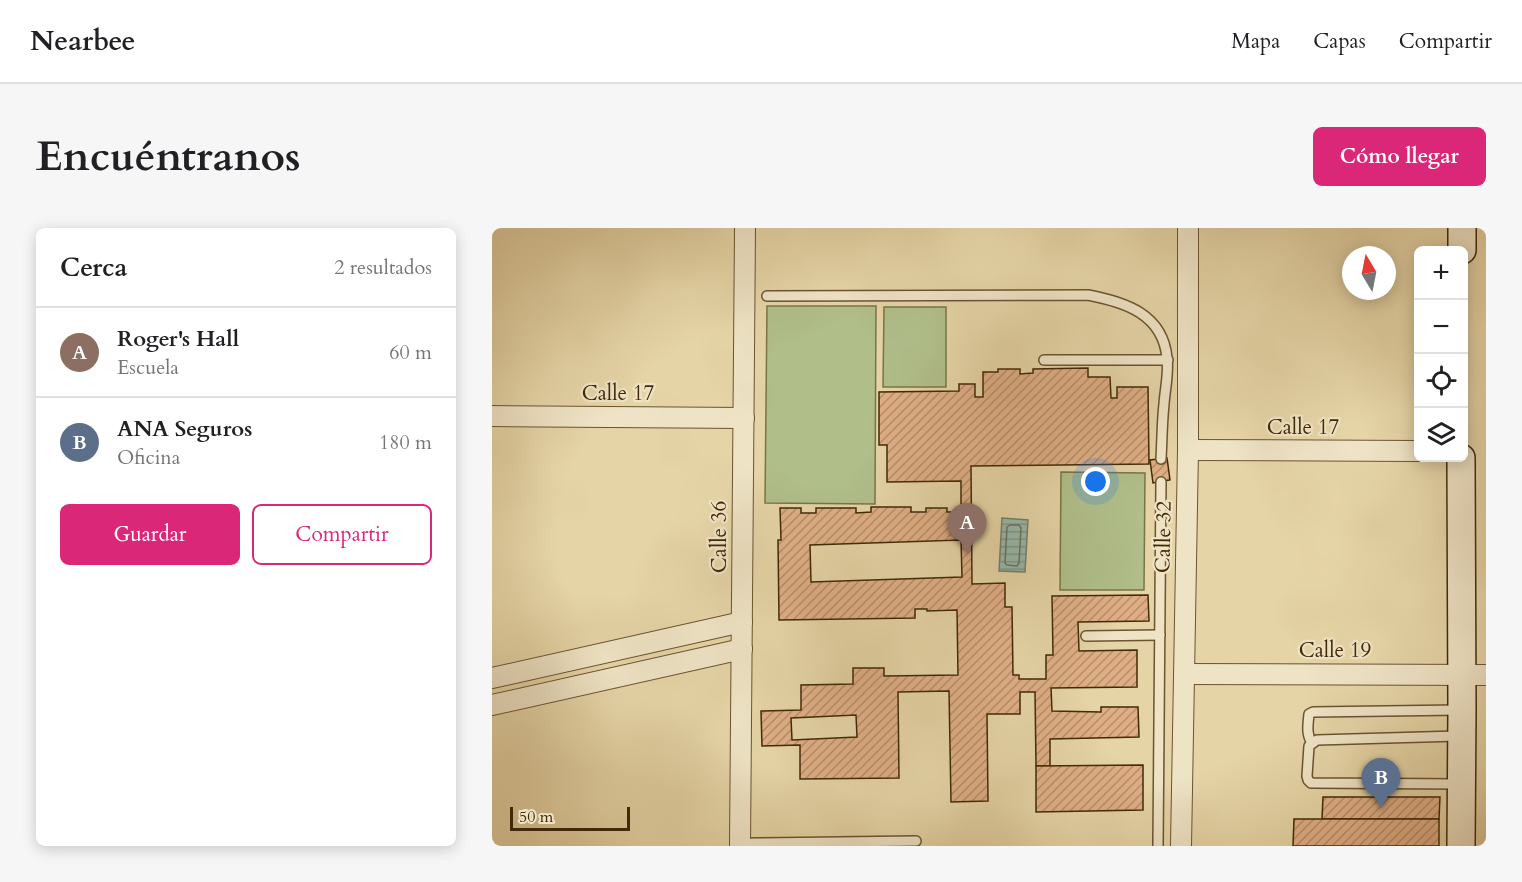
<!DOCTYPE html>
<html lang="es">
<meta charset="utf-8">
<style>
body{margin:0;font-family:Cardo,serif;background:#f6f6f6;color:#202124}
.controls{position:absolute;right:18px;top:18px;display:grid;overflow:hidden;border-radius:9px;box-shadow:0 3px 15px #0003}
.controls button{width:54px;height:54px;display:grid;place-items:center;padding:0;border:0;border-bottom:2px solid #e0e0e0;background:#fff;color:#202124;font:30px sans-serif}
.compass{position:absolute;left:850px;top:18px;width:54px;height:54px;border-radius:50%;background:#fff;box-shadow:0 3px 15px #0003;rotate:350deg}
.scale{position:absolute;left:18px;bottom:15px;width:120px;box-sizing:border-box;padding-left:6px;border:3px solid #422907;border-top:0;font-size:16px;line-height:21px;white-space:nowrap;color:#422907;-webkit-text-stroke:4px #eee3c5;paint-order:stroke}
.you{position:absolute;left:604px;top:254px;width:21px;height:21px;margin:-15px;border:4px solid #fff;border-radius:50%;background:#1a73e8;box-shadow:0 0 0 9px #1a73e833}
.badge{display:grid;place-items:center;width:39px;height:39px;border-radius:50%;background:#db2777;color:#fff;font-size:20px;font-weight:700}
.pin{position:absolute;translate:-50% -50px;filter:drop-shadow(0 2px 3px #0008)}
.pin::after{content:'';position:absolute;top:32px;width:21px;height:18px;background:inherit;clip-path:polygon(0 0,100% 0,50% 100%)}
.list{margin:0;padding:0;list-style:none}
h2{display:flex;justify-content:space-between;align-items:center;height:78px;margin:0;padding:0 24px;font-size:26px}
h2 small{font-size:20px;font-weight:400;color:#757577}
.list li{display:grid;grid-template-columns:39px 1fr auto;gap:18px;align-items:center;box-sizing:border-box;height:90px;padding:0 24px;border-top:2px solid #e0e0e0}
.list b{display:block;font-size:22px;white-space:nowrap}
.list p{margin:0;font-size:20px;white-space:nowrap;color:#757577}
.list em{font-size:20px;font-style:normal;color:#757577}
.actions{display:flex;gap:12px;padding:18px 24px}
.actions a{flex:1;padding:14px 0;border:2px solid #db2777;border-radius:9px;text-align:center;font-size:21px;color:#db2777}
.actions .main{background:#db2777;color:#fff}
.icon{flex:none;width:33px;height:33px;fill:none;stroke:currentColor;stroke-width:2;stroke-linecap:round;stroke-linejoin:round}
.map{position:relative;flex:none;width:994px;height:618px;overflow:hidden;border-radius:9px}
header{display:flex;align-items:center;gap:36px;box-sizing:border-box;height:84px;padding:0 30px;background:#fff;border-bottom:2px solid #e0e0e0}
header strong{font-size:28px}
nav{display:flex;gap:33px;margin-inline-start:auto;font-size:21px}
.intro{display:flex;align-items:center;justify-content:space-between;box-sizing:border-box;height:144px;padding:0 36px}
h1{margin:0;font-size:42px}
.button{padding:15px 27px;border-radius:9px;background:#db2777;color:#fff;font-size:21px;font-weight:700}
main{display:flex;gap:36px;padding:0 36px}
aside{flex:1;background:#fff;border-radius:9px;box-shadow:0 3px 15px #0003}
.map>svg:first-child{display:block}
</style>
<header>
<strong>Nearbee</strong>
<nav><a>Mapa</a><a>Capas</a><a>Compartir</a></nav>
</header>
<div class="intro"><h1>Encuéntranos</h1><a class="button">Cómo llegar</a></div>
<main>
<aside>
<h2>Cerca<small>2 resultados</small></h2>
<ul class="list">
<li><span class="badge" style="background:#8d6e63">A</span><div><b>Roger's Hall</b><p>Escuela</p></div><em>60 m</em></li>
<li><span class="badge" style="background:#5c6f8a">B</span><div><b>ANA Seguros</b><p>Oficina</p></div><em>180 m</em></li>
</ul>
<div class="actions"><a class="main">Guardar</a><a>Compartir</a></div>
</aside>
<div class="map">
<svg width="994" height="618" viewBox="0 0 994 618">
<defs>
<pattern id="water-rules" width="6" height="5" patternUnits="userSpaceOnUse" patternTransform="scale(1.5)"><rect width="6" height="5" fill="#96b8ab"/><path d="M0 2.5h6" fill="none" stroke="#7c9689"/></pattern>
<pattern id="building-hatch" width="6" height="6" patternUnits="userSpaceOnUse" patternTransform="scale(1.5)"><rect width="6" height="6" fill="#dfae85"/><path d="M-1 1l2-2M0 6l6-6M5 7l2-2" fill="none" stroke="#b68e6b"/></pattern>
</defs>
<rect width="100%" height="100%" fill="#e5d4a6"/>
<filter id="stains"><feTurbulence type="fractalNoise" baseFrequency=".00333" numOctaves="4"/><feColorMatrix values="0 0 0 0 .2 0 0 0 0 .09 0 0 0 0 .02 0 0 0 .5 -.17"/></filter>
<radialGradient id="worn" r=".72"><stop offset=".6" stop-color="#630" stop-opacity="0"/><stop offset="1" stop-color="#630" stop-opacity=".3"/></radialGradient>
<g fill="#b0be8a" stroke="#797448" stroke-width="1.5">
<polygon points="275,78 384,78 383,276 273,275"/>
<polygon points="392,79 454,79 454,159 391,159"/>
<polygon points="569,244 653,245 652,362 568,362"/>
</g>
<polygon fill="url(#water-rules)" stroke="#747f69" stroke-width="1.5" points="510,290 536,292 533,344 507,343"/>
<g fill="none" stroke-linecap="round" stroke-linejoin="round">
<polygon stroke="#6c7059" stroke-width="1.5" points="518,297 527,297 529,300 527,335 525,338 515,337 513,335 515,299"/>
</g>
<g fill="url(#building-hatch)" stroke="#422907" stroke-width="1.5" fill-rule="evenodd">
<path d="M596 140V149H618L619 170H625V159H656L657 236 479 238 480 356 513 355V379H520L521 447H527V451H554V427H561L560 368 656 367 657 393 586 394 587 423 645 422V459L559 460 560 483 609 484V479H646L647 509 558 511V538H544L543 464H528V486H495L496 573 459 574 457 463 406 464 407 550 308 551V517L270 518 269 483 309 482V457L361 456V440H392V448L466 447 465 382 435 383V381H423V390L287 392 286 312H289L288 280H309V285H324V280H364V285L379 284V279H419V284H434V280H455V284H469V253L395 254V217H387V164L467 163V156H483V169H491V144H506V141H528V146L541 145V141ZM469 312 470 349 319 354 318 317ZM364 487 365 509 300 512 299 490Z"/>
<polygon points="675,230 678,252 661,255 658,232"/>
<polygon points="651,537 651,582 544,584 544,538"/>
<polygon points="831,569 948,569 947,591 830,591"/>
<polygon points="802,591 947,591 947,618 801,618"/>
</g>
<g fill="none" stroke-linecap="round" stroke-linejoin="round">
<defs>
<g id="lane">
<path d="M275 68 596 67C633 74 671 86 675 130 677 145 673 161 672 176 670 194 670 213 669 231"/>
<polyline points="552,132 676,132"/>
<polyline points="594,408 668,407"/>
<polyline points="966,508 825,512 817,518 815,548 816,552 819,555 969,556"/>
<path d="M820 515C814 506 816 497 817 486L821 484 967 482"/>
<polyline points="248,616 263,615 424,613"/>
<polyline points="666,618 669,254"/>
</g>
<g id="street">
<polyline points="0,188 252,190"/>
<polyline points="696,222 926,223"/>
<polyline points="692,446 994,447"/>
<polyline points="0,450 250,394"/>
<polyline points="0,477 250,421"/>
<polyline points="248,618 253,0"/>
<polyline points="689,618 696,222 696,0"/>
</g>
<g id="secondary">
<polyline points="970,22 970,0"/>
<polyline points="969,618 970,482 969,230"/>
</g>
</defs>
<use href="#lane" stroke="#6b542f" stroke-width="12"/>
<use href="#street" stroke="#6b542f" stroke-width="22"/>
<use href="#secondary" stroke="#422907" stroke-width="30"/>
<use href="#lane" stroke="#eee3c5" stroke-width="9"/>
<use href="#street" stroke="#eee3c5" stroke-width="20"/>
<use href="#secondary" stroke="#eee3c5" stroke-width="27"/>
</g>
<g text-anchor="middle" stroke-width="4.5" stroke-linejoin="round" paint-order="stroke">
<g font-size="21" fill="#422907" stroke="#eee3c5">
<text x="126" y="172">Calle 17</text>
<text x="811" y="206">Calle 17</text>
<text transform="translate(227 309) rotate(-90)" y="7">Calle 36</text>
<text transform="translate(671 309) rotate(-89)" y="7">Calle 32</text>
<text x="843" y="429">Calle 19</text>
</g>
</g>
<rect width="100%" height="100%" filter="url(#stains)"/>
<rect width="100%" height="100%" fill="url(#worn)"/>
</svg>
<div class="controls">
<button>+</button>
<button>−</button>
<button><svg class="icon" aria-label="locate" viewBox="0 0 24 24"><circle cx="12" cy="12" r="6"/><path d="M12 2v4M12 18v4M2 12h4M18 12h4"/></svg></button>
<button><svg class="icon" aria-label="layers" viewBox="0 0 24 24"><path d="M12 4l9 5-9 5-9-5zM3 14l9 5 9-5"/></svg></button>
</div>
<svg class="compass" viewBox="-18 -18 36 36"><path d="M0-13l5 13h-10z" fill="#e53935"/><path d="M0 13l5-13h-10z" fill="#757577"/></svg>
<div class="scale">50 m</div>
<div class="you"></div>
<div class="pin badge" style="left:475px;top:325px;background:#8d6e63">A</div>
<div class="pin badge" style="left:889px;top:580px;background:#5c6f8a">B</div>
</div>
</main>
